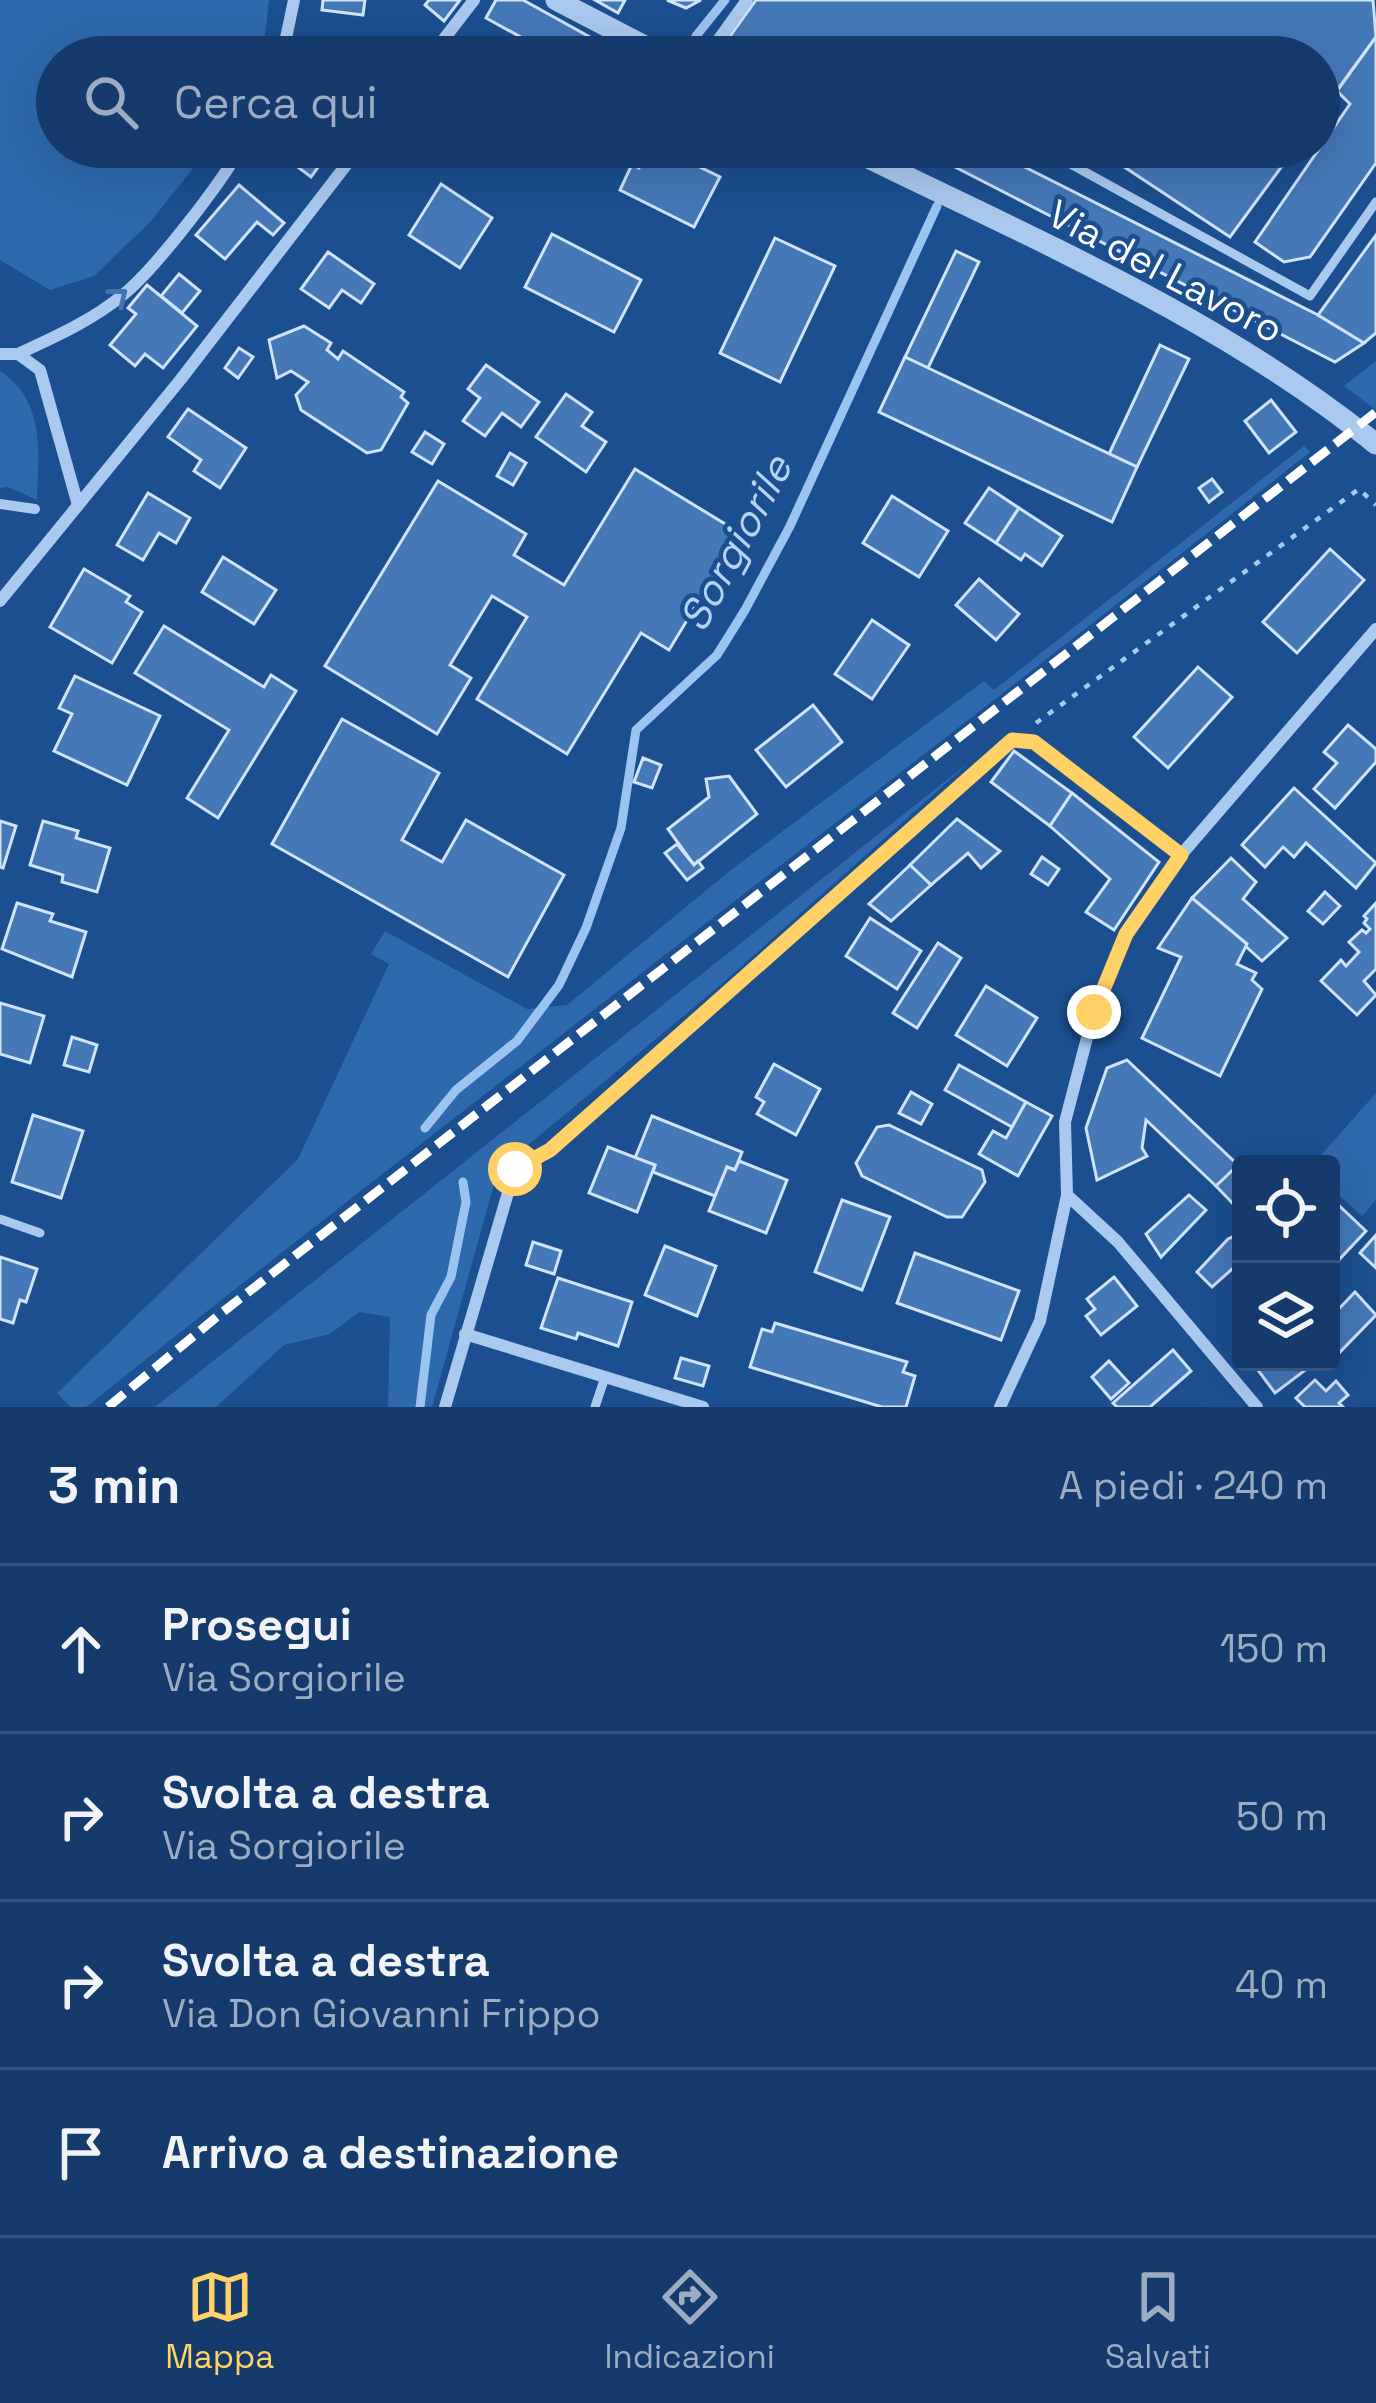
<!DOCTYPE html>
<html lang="it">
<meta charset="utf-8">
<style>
body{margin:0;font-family:"Space Grotesk",sans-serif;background:#1d4271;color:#f1f3f6}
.controls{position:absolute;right:36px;bottom:36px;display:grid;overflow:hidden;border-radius:12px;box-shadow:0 12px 48px #0002}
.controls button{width:108px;height:108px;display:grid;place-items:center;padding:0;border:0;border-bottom:3px solid #33557e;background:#143b6b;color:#f1f3f6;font:60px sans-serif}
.stop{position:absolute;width:36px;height:36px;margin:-27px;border:9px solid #ffd166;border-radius:50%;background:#fff}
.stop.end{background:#ffd166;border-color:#fff;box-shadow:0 3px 12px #0008}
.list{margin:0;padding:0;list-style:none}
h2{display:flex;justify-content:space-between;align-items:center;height:156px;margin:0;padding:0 48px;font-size:51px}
h2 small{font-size:39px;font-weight:400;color:#9dadc1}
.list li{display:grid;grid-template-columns:78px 1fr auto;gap:36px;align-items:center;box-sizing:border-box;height:168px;padding:0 48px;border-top:3px solid #33557e}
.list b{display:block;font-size:45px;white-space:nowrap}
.list p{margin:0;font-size:39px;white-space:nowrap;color:#9dadc1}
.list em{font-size:39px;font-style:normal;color:#9dadc1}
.icon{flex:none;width:66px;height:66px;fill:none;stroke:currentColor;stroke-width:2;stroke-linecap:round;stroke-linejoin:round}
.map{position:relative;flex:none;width:1376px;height:1407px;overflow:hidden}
.search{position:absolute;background:#143b6b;box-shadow:0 12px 48px #0002;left:36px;right:36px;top:36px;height:132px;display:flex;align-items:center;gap:30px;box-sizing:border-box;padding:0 42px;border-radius:66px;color:#9dadc1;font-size:45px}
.sheet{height:828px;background:#143b6b}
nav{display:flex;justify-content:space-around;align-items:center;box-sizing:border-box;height:168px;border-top:3px solid #33557e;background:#143b6b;font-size:33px;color:#9dadc1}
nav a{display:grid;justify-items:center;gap:6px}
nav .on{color:#ffd166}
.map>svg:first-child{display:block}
</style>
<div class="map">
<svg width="1376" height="1407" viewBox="0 0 1376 1407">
<rect width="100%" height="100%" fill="#1b4f8f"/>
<g fill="#2e69ad">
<polygon points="0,0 269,0 265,36 257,57 57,57 57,147 210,147 151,221 94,276 50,290 0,260"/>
<polygon points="1376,361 1376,410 1344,386"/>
<path d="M0 371C45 400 39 452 37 500L8 487 0 488Z"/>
<path d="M1304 446 1310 452C904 774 491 1085 86 1407H71L57 1393 298 1159 389 964 371 954 385 931 527 1009 567 1005 732 869 984 681 994 690Z"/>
<polygon points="972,760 717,988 498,1170 432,1407 388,1407 390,1317 359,1312 330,1334 284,1345 216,1407 155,1407"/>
<polygon points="1376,1093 1376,1200 1362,1216 1331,1188 1331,1164 1313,1164"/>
</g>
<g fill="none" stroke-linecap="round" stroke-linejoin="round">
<g stroke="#9cc4f0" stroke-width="9">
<polyline points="696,36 725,0"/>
<polyline points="425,1128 456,1090 517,1041 559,985 586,928 621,828 636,730 717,655 745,610 790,526 937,206"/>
<polyline points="420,1407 431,1315 451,1277 466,1202 463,1182"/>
</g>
</g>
<g fill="#4478b7" stroke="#cfe3fa" stroke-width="3">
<polygon points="323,0 365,0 363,15 322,10"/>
<polygon points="429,0 460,0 444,21 425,5"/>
<polygon points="496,0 523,0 626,57 557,57 486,18"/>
<polygon points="595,0 625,0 618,13"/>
<polygon points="667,0 701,0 686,8"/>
<polygon points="756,0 1373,0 1376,37 1319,115 1319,57 744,57 723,46"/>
<polygon points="1376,37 1376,163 1310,257 1284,262 1255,242 1350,104 1337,91"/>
<polygon points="351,39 375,57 337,57"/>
<polygon points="271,147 333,147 311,177"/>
<polygon points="541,147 577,147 563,164"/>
<polygon points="649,147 659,147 720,177 694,227 620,190 632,164 639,168"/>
<polygon points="916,147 985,147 1318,315 1364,343 1335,362"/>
<polygon points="985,147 1021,147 1011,160"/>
<polygon points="1094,147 1296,147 1230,237"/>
<polygon points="441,184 492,218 460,268 409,235"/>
<polygon points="239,185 284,223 273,235 257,222 225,259 196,235"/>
<polygon points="552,234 641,280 614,332 525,287"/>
<polygon points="1376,235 1376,333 1364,343 1318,315"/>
<polygon points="775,238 835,266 780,382 720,353"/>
<polygon points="956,251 979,262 928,368 905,357"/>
<polygon points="328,252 374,284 361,303 342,290 329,308 301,289"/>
<polygon points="179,274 200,291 182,313 161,296"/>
<polygon points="147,285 197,326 163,368 145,354 135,366 110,345 136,314 128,308"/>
<polygon points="304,326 331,343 327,350 338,359 343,351 404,392 401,397 408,403 381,450 367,453 301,410 296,395 308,382 291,371 277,378 269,340"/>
<polygon points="1160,345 1189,359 1137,467 1109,454"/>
<polygon points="239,348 253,357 238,378 225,368"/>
<polygon points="905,357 1137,467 1112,522 879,412"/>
<polygon points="486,365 539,402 521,427 502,413 485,436 463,421 480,398 468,389"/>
<polygon points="566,394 592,412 582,426 606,442 586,472 536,437"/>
<polygon points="1271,400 1296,432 1269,453 1245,421"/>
<polygon points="188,409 246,448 220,488 194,471 201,460 168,437"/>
<polygon points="425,432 444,444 432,464 412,452"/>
<polygon points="510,453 526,463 513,485 497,476"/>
<polygon points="635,469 740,533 669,650 641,633 567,754 477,699 527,617 492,596 450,665 471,678 437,734 325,666 438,481 526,534 514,555 564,585"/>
<polygon points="1212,479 1222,492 1209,502 1199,488"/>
<polygon points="989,488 1019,508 996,543 965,523"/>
<polygon points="148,493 190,518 176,543 159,533 143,560 117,545"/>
<polygon points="892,496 948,531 919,577 863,543"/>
<polygon points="1019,508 1062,536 1042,566 1025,554 1021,560 996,543"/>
<polygon points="1330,549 1364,580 1297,653 1263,622"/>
<polygon points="223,557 276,590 254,624 202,592"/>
<polygon points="84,569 130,596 126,602 142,612 112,663 50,627"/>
<polygon points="979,579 1019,614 996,640 956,605"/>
<polygon points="872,620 909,645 872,699 835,674"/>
<polygon points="164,626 264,687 271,675 296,691 218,818 187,798 229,730 135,673"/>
<polygon points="1198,667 1232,697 1168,768 1134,737"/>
<polygon points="75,676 160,716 127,785 54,751 72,714 59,708"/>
<polygon points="813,705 842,742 786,787 756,750"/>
<polygon points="342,719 439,773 402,840 442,862 466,820 564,875 508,977 272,844"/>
<polygon points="1348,725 1376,749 1376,762 1335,808 1314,789 1337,763 1324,752"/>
<polygon points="1014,751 1072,793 1050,826 991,782"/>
<polygon points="643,758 661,765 652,788 634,782"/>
<polygon points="729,776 757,814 694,865 668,829 709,797 706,779"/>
<polygon points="1294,788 1376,863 1356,888 1306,843 1294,857 1283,847 1265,867 1242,845"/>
<polygon points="1072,793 1159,862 1114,930 1086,912 1110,879 1050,826"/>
<polygon points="957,819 1000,851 981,868 968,853 931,885 910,865"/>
<polygon points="0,821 16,826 3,868 0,867"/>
<polygon points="43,821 78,831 76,838 110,848 97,892 62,882 63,875 30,865"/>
<polygon points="677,844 694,865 698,861 703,868 687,880 665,853"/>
<polygon points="1042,857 1059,869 1048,885 1031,874"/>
<polygon points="1231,858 1256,882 1243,899 1287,938 1262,961 1192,898"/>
<polygon points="910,865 931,885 891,921 869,904"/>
<polygon points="1325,892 1340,906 1323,924 1308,911"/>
<polygon points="1192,898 1247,944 1237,964 1256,973 1252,980 1262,989 1220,1076 1142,1038 1181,957 1158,948"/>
<polygon points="17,903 53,914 50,921 86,932 72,977 2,949"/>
<polygon points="1376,903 1376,969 1364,981 1376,995 1357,1015 1321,981 1341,960 1346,966 1359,952 1349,942 1362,930 1366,933 1370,929 1364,923 1367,919 1364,916"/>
<polygon points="870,918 921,951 897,989 846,956"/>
<polygon points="938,943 961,958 917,1028 893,1013"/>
<polygon points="986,986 1037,1018 1007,1066 956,1035"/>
<polygon points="0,1003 44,1016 30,1063 0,1054"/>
<polygon points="72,1037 97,1045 89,1072 64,1065"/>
<polygon points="1127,1060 1238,1165 1216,1186 1146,1120 1142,1148 1147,1156 1097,1180 1086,1128 1107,1068"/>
<polygon points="774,1064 820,1089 796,1135 757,1114 764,1102 756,1097"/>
<polygon points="959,1065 1026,1102 1012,1127 945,1090"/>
<polygon points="911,1092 932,1104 921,1124 899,1113"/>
<polygon points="1026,1102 1052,1116 1018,1176 979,1154 993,1131 1006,1138"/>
<polygon points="33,1115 83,1131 61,1198 12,1182"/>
<polygon points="652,1116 742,1152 735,1170 727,1167 715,1196 653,1172 655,1165 635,1158"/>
<polygon points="889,1125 982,1170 985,1182 962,1217 947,1217 862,1176 856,1163 877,1127"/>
<polygon points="608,1147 655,1165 637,1212 589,1193"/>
<polygon points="739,1161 787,1180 766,1233 709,1211 727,1167 735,1170"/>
<polygon points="1238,1165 1241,1168 1241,1212 1216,1186"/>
<polygon points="1189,1195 1206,1210 1161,1257 1146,1234"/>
<polygon points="1331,1198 1366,1231 1334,1265 1331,1262"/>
<polygon points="842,1200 890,1217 862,1290 815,1272"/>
<polygon points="1241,1233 1241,1261 1212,1287 1197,1272 1228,1239"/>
<polygon points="1376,1235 1376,1268 1360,1253"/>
<polygon points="533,1242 561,1251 554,1274 526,1265"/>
<polygon points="665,1246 716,1266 697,1316 645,1295"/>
<polygon points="915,1253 1019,1291 1001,1340 897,1303"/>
<polygon points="0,1257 37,1269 26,1302 20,1300 13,1323 0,1319"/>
<polygon points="1114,1277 1137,1306 1101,1335 1086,1316 1095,1309 1087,1299"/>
<polygon points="558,1278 632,1302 618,1346 578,1333 576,1339 541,1328"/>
<polygon points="1355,1292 1376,1315 1340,1352 1331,1343 1331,1317"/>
<polygon points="775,1323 907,1362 903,1372 915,1376 906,1407 882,1407 750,1367 762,1329 772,1332"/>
<polygon points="1173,1350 1191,1371 1150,1407 1117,1407 1113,1403"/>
<polygon points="681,1358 709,1366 703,1386 675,1378"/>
<polygon points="1109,1361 1129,1383 1111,1399 1092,1377"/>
<polygon points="1252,1362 1316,1362 1275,1393"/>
<polygon points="1315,1380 1326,1391 1336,1381 1348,1395 1339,1403 1343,1407 1305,1407 1296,1398"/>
</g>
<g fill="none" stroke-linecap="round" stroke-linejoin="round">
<polyline stroke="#a9c9ee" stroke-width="4.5" stroke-dasharray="6 9" stroke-linecap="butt" points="1036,723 1359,489 1376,505"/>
<g stroke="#a9c9ee" stroke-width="9">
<polyline points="1047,151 1310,296 1376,202"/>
<polyline points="0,1219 40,1233"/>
<polyline points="595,1407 605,1377"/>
</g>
<polyline stroke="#a9c9ee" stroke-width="10" points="0,504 35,509"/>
<g stroke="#a9c9ee" stroke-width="12">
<polyline points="282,57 294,0"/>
<polyline points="430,57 474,0"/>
<polyline points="706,57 747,0"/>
<polyline points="0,354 18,354 40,370 78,505"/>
<path d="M18 354C55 337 93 320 124 294 155 269 222 182 241 147"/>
<polyline points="0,601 181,379 360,147"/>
<polyline points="1067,1195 1118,1242 1257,1407"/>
<polyline points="465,1334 703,1407"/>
<polyline points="445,1407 515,1169 550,1150 1012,740 1034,742 1181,855"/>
<polyline points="1000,1407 1040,1321 1067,1195 1065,1122 1094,1011 1126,935 1181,855 1376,629"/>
</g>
<g stroke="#a9c9ee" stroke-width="21">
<polyline points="556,0 666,57"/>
<path d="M846 147C1028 237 1218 316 1376 444"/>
</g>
<polyline stroke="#fff" stroke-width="9" stroke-dasharray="21 9" stroke-linecap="butt" points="108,1407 219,1315 1376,412"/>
</g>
<defs><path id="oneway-chevron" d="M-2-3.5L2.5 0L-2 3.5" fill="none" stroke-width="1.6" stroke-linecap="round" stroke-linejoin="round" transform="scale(3)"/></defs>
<use stroke="#4674ac" href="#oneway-chevron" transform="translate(119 296) rotate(-39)"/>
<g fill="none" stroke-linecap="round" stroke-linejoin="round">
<polyline stroke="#ffd166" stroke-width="15" points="515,1169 550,1150 1012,740 1034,742 1181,855 1126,934 1094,1012"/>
</g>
<g text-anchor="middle" stroke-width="9" stroke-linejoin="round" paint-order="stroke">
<g font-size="39" fill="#fff" stroke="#1b4f8f">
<text transform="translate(1166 271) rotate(28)" y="14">Via del Lavoro</text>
</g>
<g font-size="42" font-style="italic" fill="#b5d3f5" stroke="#1b4f8f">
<text transform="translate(735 543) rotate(-62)" y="15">Sorgiorile</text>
</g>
</g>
</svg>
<div class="controls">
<button><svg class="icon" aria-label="locate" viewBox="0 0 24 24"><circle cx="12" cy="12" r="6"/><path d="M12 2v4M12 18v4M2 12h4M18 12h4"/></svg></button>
<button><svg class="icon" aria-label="layers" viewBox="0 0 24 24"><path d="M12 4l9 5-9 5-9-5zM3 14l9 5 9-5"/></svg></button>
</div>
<div class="stop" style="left:515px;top:1169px"></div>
<div class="stop end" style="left:1094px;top:1012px"></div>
<div class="search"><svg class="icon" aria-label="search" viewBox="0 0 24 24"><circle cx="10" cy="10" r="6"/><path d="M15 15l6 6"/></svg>Cerca qui</div>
</div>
<section class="sheet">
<h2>3 min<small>A piedi · 240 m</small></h2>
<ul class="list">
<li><svg class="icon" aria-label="ahead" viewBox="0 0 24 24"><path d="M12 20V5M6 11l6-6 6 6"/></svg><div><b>Prosegui</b><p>Via Sorgiorile</p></div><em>150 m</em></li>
<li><svg class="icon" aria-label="right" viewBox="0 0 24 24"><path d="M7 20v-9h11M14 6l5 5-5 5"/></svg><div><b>Svolta a destra</b><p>Via Sorgiorile</p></div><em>50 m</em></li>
<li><svg class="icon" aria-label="right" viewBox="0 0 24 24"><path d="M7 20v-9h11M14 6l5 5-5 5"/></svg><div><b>Svolta a destra</b><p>Via Don Giovanni Frippo</p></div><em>40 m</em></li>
<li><svg class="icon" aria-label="arrive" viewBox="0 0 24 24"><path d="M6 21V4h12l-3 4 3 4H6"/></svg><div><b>Arrivo a destinazione</b></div></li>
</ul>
</section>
<nav>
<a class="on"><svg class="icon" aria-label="map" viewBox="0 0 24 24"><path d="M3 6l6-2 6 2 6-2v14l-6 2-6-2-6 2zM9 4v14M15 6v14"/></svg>Mappa</a>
<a><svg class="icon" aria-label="directions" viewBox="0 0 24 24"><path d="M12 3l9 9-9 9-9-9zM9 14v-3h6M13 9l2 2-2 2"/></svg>Indicazioni</a>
<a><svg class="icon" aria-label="saved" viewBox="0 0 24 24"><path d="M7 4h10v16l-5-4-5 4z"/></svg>Salvati</a>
</nav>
